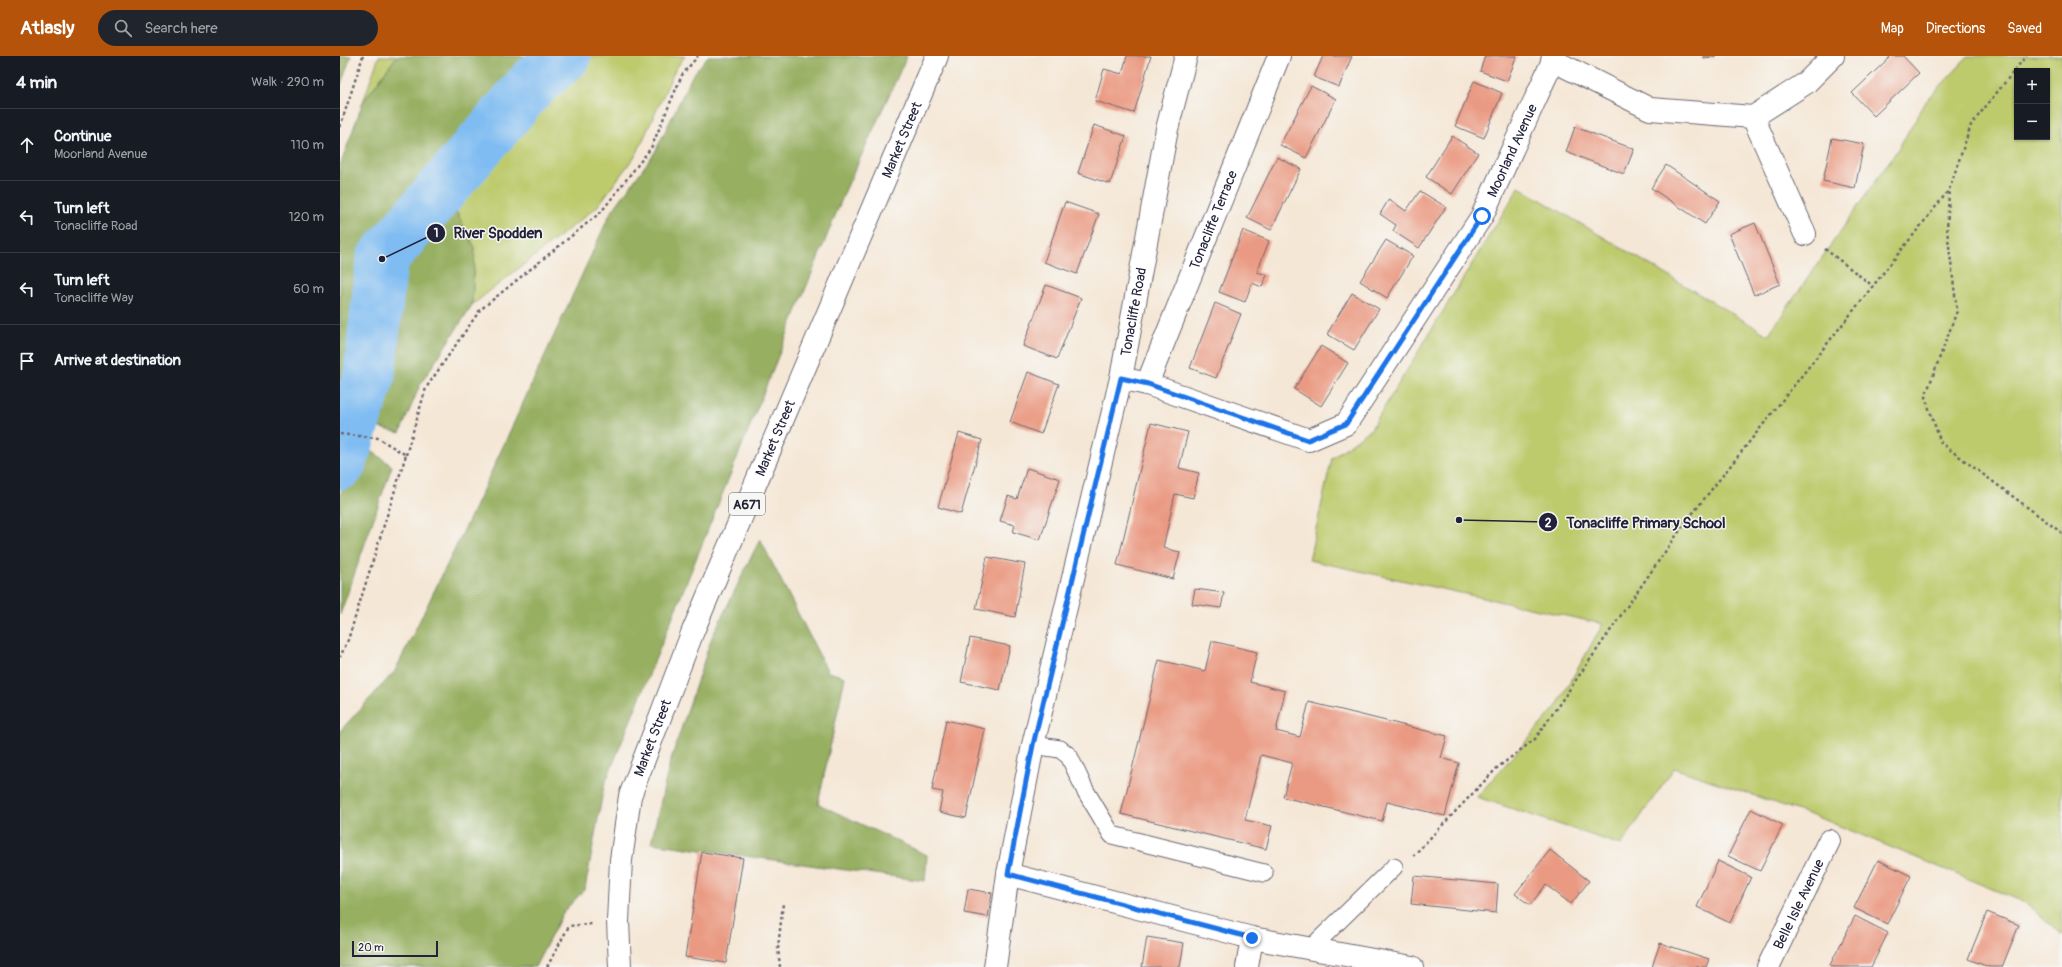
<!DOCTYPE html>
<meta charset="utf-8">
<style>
body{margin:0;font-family:Pangolin,sans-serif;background:#20242c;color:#f1f3f6}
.controls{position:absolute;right:12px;top:12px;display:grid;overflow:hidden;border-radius:0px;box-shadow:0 1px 3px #0004}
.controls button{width:36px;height:36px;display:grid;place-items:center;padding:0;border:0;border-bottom:1px solid #363941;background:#171b24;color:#f1f3f6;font:20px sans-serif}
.scale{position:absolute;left:12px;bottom:10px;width:86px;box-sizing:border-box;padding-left:4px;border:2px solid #22223b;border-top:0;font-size:11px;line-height:14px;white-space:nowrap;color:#22223b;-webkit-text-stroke:3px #f6f6f2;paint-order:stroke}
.stop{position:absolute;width:12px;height:12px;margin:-9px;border:3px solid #1a73e8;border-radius:50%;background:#fff}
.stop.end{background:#1a73e8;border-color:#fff;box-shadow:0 1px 4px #0008}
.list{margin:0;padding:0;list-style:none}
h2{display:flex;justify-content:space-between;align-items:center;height:52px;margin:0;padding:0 16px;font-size:17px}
h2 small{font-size:13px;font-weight:400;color:#9ea1a6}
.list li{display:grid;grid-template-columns:26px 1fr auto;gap:12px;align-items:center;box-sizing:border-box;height:72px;padding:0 16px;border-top:1px solid #363941}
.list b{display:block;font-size:15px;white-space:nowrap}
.list p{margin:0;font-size:13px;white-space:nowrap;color:#9ea1a6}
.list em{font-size:13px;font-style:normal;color:#9ea1a6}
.icon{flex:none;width:22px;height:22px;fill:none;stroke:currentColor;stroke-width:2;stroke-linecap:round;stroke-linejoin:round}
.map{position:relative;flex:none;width:1722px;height:911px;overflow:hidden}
header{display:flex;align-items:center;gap:24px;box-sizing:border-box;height:56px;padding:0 20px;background:#b45309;color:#fff}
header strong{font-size:19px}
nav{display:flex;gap:22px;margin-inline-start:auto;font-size:14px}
.search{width:280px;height:36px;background:#20242c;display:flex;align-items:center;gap:10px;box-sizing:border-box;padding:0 14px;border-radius:22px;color:#9ea1a6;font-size:15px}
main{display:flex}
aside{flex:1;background:#171b24}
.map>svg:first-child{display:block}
</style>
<header>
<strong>Atlasly</strong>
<div class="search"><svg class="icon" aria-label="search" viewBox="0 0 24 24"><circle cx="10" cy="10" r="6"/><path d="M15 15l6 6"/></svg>Search here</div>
<nav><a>Map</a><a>Directions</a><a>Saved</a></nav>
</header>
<main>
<aside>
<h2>4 min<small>Walk · 290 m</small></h2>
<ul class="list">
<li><svg class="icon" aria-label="ahead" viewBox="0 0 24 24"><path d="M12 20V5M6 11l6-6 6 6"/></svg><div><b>Continue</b><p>Moorland Avenue</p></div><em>110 m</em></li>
<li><svg class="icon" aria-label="left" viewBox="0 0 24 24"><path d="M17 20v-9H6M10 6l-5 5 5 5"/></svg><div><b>Turn left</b><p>Tonacliffe Road</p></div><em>120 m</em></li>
<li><svg class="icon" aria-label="left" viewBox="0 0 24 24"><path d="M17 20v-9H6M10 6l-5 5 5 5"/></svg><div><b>Turn left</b><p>Tonacliffe Way</p></div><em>60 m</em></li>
<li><svg class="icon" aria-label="arrive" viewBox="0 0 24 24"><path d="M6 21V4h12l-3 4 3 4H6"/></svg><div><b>Arrive at destination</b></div></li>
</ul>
</aside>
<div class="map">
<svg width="1722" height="911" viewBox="0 0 1722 911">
<rect width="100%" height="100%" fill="#f6f6f2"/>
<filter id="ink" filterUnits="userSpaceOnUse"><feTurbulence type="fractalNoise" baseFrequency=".025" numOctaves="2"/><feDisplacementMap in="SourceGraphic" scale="8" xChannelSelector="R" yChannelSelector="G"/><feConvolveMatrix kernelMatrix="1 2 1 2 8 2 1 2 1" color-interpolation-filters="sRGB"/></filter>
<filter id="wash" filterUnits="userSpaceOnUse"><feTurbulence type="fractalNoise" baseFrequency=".012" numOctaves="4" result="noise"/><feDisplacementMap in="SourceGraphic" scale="16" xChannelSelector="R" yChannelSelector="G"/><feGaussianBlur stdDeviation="0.9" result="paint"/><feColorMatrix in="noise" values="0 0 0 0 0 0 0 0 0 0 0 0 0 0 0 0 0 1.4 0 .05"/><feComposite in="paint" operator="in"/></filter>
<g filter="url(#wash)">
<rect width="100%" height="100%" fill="#f5e7d6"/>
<g fill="#bdcb6d" stroke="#707654" fill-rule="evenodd">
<polygon points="39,0 57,0 23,46"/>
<polygon points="249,0 345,0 335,14 297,97 257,151 132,249 135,192 108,140 192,49"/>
<path d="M1629 0H1722V880L1686 847 1485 764 1334 712 1281 789 1137 741 1216 651 1263 568 969 504 992 402 1031 373 1179 131 1428 279 1558 93 1587 44ZM1677 15H1707V81H1677Z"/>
</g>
<g fill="#96af60" stroke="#5c684e">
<polygon points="0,0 11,0 0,31"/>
<polygon points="57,0 196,0 35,185 27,223 18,320 2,364 0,364 0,110 23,46"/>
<polygon points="368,0 567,0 506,133 264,730 245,833 224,855 195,911 0,911 0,675 55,615 130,462 270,158 315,96 352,20"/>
<polygon points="108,140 135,192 132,249 80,329 60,377 20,367 36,323 50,207"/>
<polygon points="15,396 33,396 52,410 0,559 0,440"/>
<polygon points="420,483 488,616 505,621 478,748 587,799 585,825 311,787 330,706 372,581"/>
</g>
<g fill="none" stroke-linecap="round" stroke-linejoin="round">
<polyline stroke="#7fbcf2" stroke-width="52" points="0,408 29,321 42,203 193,27 225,0"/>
</g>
<g id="blocks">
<g fill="#ea9a82">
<polygon points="787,0 811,0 794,57 755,45 764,13 782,18"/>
<polygon points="983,0 1012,0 999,31 974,21"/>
<polygon points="1145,0 1177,0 1167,25 1140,15"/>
<polygon points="1363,0 1375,0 1375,1 1364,2"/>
<polygon points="1551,0 1563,0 1579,17 1534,60 1512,37"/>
<polygon points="1134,25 1162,37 1144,82 1115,70"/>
<polygon points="971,30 996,43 966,102 940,89"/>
<polygon points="754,69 786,80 770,128 738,117"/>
<polygon points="1235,71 1294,93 1284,118 1226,96"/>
<polygon points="1112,80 1138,97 1112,138 1086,121"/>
<polygon points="1492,82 1524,88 1515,132 1483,125"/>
<polygon points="937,101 961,113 931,174 907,162"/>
<polygon points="1326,109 1380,145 1365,168 1311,132"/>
<polygon points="1080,135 1106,151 1079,192 1053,175 1056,169 1040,158 1049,143 1066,155"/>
<polygon points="725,146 759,158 737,218 704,206"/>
<polygon points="1415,167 1440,228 1414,239 1389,178"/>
<polygon points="903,174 929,185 917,216 927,219 922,231 912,227 905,246 879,236"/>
<polygon points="1046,184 1073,200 1047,242 1020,225"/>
<polygon points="706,229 741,242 717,303 683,290"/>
<polygon points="1012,237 1039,253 1014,294 987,278"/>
<polygon points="875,247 901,258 876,322 850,312"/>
<polygon points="981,290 1008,307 981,350 954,333"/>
<polygon points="688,316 719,328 701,378 670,366"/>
<polygon points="811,367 848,376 839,412 859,417 853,442 835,438 823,492 840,496 833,523 777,509"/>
<polygon points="619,377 642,384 621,458 598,451"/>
<polygon points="687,412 720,423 700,484 673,476 675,469 660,465 668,440 677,443"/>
<polygon points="647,501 685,508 675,561 636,553"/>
<polygon points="855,533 884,537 881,552 852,548"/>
<polygon points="630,582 670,590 660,634 621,626"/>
<polygon points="872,585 917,596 910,626 945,635 936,675 960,681 969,646 1107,680 1101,702 1119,707 1105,760 1047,746 1042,765 943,741 952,707 921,699 905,764 932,770 926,793 781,758 819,604 865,615"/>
<polygon points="606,664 645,673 626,762 599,756 603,736 592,734"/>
<polygon points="1411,753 1443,769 1420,815 1388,800"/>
<polygon points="1210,794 1249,825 1231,848 1206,829 1190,849 1175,838"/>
<polygon points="362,796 403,802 386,907 345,901"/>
<polygon points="1538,804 1571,820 1547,868 1514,852"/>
<polygon points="1378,805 1411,821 1390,867 1357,851"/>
<polygon points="1074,820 1158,828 1156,857 1071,848"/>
<polygon points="628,833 652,837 648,861 624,857"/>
<polygon points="1647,856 1679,869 1662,911 1649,911 1628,903"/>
<polygon points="1515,860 1548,877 1531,911 1494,911 1490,909"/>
<polygon points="807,881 844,887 840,911 802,911"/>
<polygon points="1320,887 1369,903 1366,911 1312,911"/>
</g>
</g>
</g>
<g filter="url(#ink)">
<use href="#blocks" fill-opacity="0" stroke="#6c6771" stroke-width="1"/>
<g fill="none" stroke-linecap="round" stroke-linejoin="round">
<defs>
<g id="lane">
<polyline points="693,689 720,693 729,700 745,734 772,779 924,817"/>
<polyline points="971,892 1054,811"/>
</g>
<g id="street">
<polyline points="1212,4 1310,53 1413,61 1466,27 1493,0"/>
<polyline points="1413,61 1465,178"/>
<path id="s1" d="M781 322 807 328 969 384 1006 368 1142 160 1215 0"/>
<path id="s2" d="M807 328 939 0"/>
<polyline points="668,818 912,882 1072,911"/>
<path id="s3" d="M655 911 668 818 693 689 781 322 827 73 846 0"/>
<polyline points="907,911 912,882"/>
<path id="s4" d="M1428 911 1489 785"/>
</g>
<g id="primary">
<path id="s5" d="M280 911 278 865 281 804 290 740 353 575 597 0"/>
</g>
</defs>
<use href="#lane" stroke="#6c6771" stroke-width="19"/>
<use href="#street" stroke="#6c6771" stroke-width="24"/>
<use href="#primary" stroke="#6c6771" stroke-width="24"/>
<g stroke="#6c6771" stroke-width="2.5" stroke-dasharray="3 3" stroke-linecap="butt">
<polyline points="0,71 23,0"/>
<polyline points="1609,136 1607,174 1617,255 1585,341 1601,387 1722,477"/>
<polyline points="1485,193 1533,230"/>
<polyline points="0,378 38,382 66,399 8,584 0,601"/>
<polyline points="66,399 86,332 140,254 261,156 311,92 342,19 358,0"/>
<polyline points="1073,800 1157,712 1195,683 1345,467 1609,134 1631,69 1686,0"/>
<polyline points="207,911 229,870 252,868"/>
<polyline points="440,911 438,892 443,847"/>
</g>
<use href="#lane" stroke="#fff" stroke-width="17"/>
<use href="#street" stroke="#fff" stroke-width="22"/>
<use href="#primary" stroke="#fff" stroke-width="22"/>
</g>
</g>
<g fill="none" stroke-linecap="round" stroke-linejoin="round" filter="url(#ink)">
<polyline stroke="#1a73e8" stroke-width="5" points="912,882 668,818 693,689 781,322 808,328 968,384 1006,368 1142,160"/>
</g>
<g text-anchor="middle" stroke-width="3" stroke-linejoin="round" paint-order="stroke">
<rect fill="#f6f6f2" stroke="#626272" stroke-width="1" x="389" y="437" width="36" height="22" rx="3"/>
<g font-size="13" font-weight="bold" fill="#22223b">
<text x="407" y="453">A671</text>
</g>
<g font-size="14" fill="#22223b" stroke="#f6f6f2">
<text dy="5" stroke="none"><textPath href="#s5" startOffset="882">Market Street</textPath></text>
<text dy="5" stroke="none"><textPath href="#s1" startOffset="559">Moorland Avenue</textPath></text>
<text dy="5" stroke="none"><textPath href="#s2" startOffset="177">Tonacliffe Terrace</textPath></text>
<text dy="5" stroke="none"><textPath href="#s3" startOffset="670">Tonacliffe Road</textPath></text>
<text dy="5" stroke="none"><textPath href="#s5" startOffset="558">Market Street</textPath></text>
<text dy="5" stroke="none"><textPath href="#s5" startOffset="234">Market Street</textPath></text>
<text dy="5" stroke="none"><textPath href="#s4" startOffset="70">Belle Isle Avenue</textPath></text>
</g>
</g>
<path fill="none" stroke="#22223b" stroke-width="1.5" d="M42 203L96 177M1119 464L1208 466"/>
<g fill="#22223b" stroke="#f6f6f2" stroke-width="1.5">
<circle cx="42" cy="203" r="4"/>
<circle cx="1119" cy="464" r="4"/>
<circle cx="96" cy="177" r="10"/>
<circle cx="1208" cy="466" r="10"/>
</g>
<g font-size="12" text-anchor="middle" font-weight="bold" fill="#fff">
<text x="96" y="181">1</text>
<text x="1208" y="471">2</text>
</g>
<g font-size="15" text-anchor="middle" font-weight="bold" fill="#22223b" stroke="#f6f6f2" stroke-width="3" stroke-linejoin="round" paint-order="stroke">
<text x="158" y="182">River Spodden</text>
<text x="1306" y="472">Tonacliffe Primary School</text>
</g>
</svg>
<div class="controls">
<button>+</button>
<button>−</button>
</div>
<div class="scale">20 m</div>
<div class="stop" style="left:1142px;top:160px"></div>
<div class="stop end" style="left:912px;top:882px"></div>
</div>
</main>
